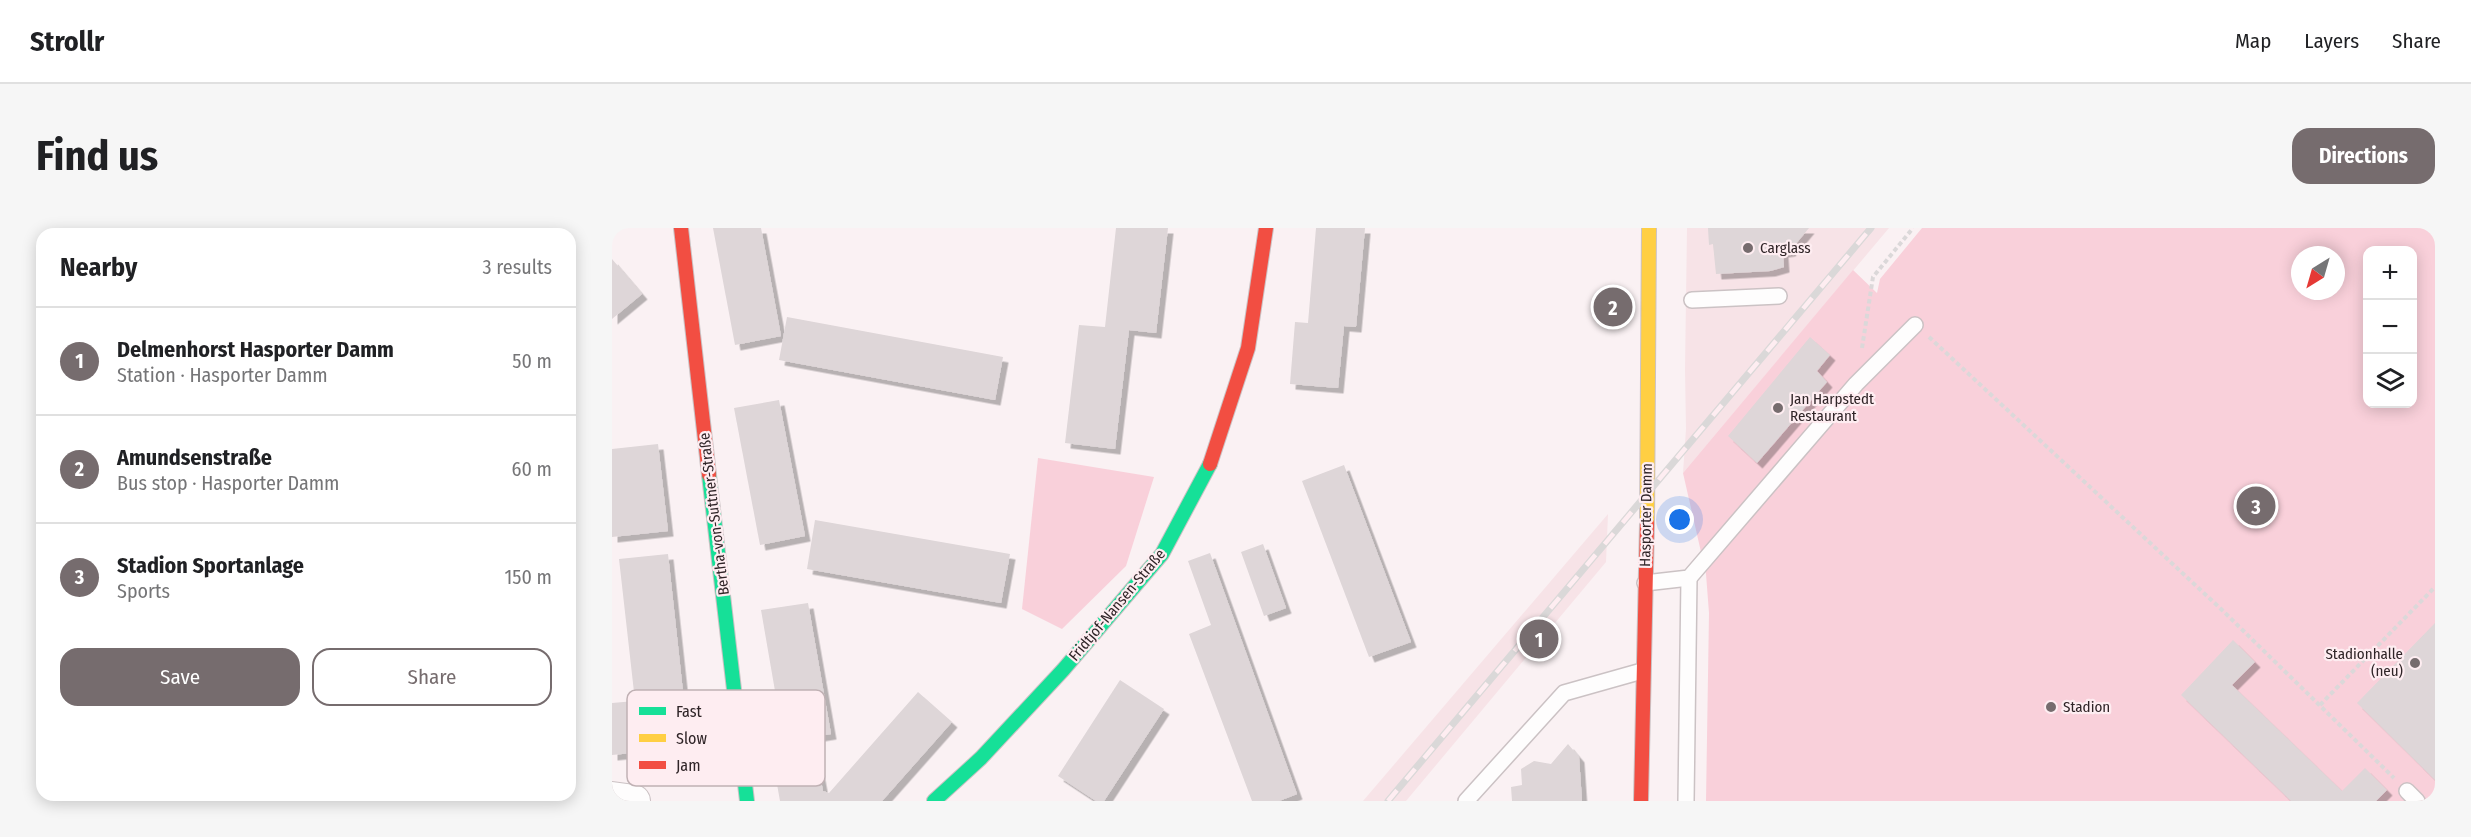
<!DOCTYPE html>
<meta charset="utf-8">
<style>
body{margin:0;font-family:"Fira Sans Condensed",sans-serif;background:#f6f6f6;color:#202124}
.controls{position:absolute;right:18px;top:18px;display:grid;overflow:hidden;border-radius:12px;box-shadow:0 3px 15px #0003}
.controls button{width:54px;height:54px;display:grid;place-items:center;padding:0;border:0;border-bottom:2px solid #e0e0e0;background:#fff;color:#202124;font:30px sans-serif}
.compass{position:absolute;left:1679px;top:18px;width:54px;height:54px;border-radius:50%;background:#fff;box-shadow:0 3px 15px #0003;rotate:217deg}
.you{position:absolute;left:1068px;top:292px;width:21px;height:21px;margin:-15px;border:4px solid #fff;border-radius:50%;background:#1a73e8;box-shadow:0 0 0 9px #1a73e833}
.badge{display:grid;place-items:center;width:39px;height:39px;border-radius:50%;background:#766c6e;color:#fff;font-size:20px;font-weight:700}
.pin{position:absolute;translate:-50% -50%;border:3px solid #fff;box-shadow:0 2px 6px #0006}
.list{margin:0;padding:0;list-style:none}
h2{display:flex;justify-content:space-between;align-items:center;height:78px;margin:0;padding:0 24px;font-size:26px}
h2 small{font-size:20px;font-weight:400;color:#757577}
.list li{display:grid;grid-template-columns:39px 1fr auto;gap:18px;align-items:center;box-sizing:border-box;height:108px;padding:0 24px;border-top:2px solid #e0e0e0}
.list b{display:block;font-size:22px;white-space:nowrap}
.list p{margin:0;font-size:20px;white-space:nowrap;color:#757577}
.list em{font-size:20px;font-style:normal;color:#757577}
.actions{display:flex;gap:12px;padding:18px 24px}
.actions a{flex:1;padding:14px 0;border:2px solid #766c6e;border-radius:18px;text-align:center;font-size:21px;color:#766c6e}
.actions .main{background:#766c6e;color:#fff}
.icon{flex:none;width:33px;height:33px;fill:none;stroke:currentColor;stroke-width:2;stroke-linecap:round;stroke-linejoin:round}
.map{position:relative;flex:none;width:1823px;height:573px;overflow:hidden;border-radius:18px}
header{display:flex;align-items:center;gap:36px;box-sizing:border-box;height:84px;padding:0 30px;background:#fff;border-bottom:2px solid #e0e0e0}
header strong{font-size:28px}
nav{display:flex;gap:33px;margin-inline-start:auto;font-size:21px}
.intro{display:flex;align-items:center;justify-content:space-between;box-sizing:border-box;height:144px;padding:0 36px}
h1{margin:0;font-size:42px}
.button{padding:15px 27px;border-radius:18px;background:#766c6e;color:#fff;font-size:21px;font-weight:700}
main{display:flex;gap:36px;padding:0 36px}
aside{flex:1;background:#fff;border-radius:18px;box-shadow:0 3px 15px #0003}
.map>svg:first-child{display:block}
</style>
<header>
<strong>Strollr</strong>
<nav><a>Map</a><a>Layers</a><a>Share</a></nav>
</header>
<div class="intro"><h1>Find us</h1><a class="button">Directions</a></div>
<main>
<aside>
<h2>Nearby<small>3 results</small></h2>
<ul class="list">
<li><span class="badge">1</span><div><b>Delmenhorst Hasporter Damm</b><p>Station · Hasporter Damm</p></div><em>50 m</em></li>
<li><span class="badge">2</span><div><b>Amundsenstraße</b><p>Bus stop · Hasporter Damm</p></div><em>60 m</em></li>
<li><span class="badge">3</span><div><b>Stadion Sportanlage</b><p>Sports</p></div><em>150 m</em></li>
</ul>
<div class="actions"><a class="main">Save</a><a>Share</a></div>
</aside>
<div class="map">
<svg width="1823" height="573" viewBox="0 0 1823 573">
<defs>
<filter id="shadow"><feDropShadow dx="5.5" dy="5.5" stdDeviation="0" flood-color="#0004"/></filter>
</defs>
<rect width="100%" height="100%" fill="#faf1f3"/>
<g fill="#f7e3e7">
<polygon points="1075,0 1277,0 1071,245 1074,201 1073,142"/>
<polygon points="996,286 994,334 794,573 751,573"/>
</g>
<g fill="#f9d0da" fill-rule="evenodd">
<path d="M1310 0H1823V573H1094L1097 385 1094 346 1071 245 1241 42 1265 65 1268 51ZM1756 22H1800V176H1756ZM1688 27H1724V63H1688Z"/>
<polygon points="426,230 542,249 514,338 450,401 410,381"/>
</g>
<g fill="#ded6d8" filter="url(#shadow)">
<polygon points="101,0 149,0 169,108 123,117"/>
<polygon points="504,0 556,0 544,105 517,102 503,221 453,215 467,97 493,99"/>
<polygon points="704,0 753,0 744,99 732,98 726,160 678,156 683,94 696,95"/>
<polygon points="1096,0 1197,0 1178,23 1171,24 1172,39 1158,43 1104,46 1101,16 1097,17"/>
<polygon points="0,31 30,66 0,91"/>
<polygon points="175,89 391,129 383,172 167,132"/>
<polygon points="1198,109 1218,127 1205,143 1215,154 1145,235 1116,208"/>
<polygon points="167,172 193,308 148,317 122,180"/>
<polygon points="46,216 56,303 0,309 0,221"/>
<polygon points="732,237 799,414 757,429 690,253"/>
<polygon points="203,292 398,326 389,375 195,341"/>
<polygon points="651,316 674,380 652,388 629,324"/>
<polygon points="598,325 685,566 667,573 640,573 577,406 599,397 576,333"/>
<polygon points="56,326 77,519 0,527 0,475 23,473 7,331"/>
<polygon points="196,375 219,506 201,509 211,563 217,565 306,464 340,494 270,573 168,573 158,517 172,515 149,382"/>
<polygon points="1823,395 1823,552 1745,475"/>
<polygon points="1621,412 1643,434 1620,457 1730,563 1753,540 1775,562 1764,573 1679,573 1569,467"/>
<polygon points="508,452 552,481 492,573 484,573 446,548"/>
<polygon points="956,516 967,529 970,573 900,573 899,559 910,557 909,541 922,533 939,536"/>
</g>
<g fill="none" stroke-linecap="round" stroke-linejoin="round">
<defs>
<g id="lane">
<polyline points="1080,72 1167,68"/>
<polyline points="1033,355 1077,350 1244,156 1303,97"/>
<polyline points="1795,563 1805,573"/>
<polyline points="854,573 952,465 1030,443"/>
<polyline points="1074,573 1077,350"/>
</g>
<polyline id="street" points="0,570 22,573"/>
<g id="fast">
<polyline points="97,247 135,573"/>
<polyline points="322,573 369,530 451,442 550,326 598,236"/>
</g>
<polyline id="slow" points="1035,295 1037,0"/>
<g id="jam">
<polyline points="69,0 97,247"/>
<polyline points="598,236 636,120 654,0"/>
<polyline points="1029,573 1035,295"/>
</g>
</defs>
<use href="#lane" stroke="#cbc2c4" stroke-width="18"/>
<use href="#street" stroke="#cbc2c4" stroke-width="34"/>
<use href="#fast" stroke="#cbc2c4" stroke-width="16"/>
<use href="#slow" stroke="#cbc2c4" stroke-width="16"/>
<use href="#jam" stroke="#cbc2c4" stroke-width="16"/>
<g stroke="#dbd8d9" stroke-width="4" stroke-dasharray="4.5 3" stroke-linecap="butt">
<polyline points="1317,109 1609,381 1782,550"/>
<polyline points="1250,120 1261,49 1301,0"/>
<polyline points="1708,477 1823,359"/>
</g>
<use href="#lane" stroke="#fefdfd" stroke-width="15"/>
<use href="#street" stroke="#fefdfd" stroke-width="32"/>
<use href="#fast" stroke="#16e098" stroke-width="14"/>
<use href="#slow" stroke="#ffcf43" stroke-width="14"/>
<use href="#jam" stroke="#f24e42" stroke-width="14"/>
<defs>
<polyline id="rail" points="776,573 1259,0"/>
</defs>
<use href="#rail" stroke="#dad8d8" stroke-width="7"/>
<use href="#rail" stroke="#feedf1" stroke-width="4.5" stroke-dasharray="14" stroke-linecap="butt"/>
</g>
<g fill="#766c6e" stroke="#feedf1" stroke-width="2">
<circle cx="1136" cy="20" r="6"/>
<circle cx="1166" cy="180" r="6"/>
<circle cx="1803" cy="435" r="6"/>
<circle cx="1439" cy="479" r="6"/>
</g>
<g text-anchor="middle" stroke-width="4.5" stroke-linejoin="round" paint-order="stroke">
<g font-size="15" fill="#2f2427" stroke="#feedf1" text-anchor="start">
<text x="1148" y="25">Carglass</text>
<text x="1178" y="176">Jan Harpstedt<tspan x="1178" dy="17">Restaurant</tspan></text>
<text x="1791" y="431" text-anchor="end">Stadionhalle<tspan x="1791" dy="17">(neu)</tspan></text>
<text x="1451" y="484">Stadion</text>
</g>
<g font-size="15" fill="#2f2427" stroke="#feedf1">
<text transform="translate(102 286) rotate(-97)" y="5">Bertha-von-Suttner-Straße</text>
<text transform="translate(1034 287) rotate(-89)" y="5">Hasporter Damm</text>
<text transform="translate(505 377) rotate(-50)" y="5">Fridtjof-Nansen-Straße</text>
</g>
</g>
<rect x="15" y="462" width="198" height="96" rx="9" fill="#feedf1" stroke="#c0b1b4" stroke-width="1.5"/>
<rect x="27" y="479" width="27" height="8" fill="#16e098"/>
<rect x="27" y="506" width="27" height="8" fill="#ffcf43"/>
<rect x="27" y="533" width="27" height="8" fill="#f24e42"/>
<g font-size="16" fill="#2f2427">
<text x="64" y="489">Fast</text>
<text x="64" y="516">Slow</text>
<text x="64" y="543">Jam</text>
</g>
</svg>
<div class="controls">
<button>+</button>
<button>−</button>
<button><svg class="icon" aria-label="layers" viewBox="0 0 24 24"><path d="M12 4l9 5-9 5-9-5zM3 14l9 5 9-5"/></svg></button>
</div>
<svg class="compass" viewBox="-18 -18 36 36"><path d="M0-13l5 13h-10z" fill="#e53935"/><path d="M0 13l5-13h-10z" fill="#757577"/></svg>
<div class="you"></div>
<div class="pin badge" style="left:927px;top:411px">1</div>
<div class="pin badge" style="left:1001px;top:79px">2</div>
<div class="pin badge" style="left:1644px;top:278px">3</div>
</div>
</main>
